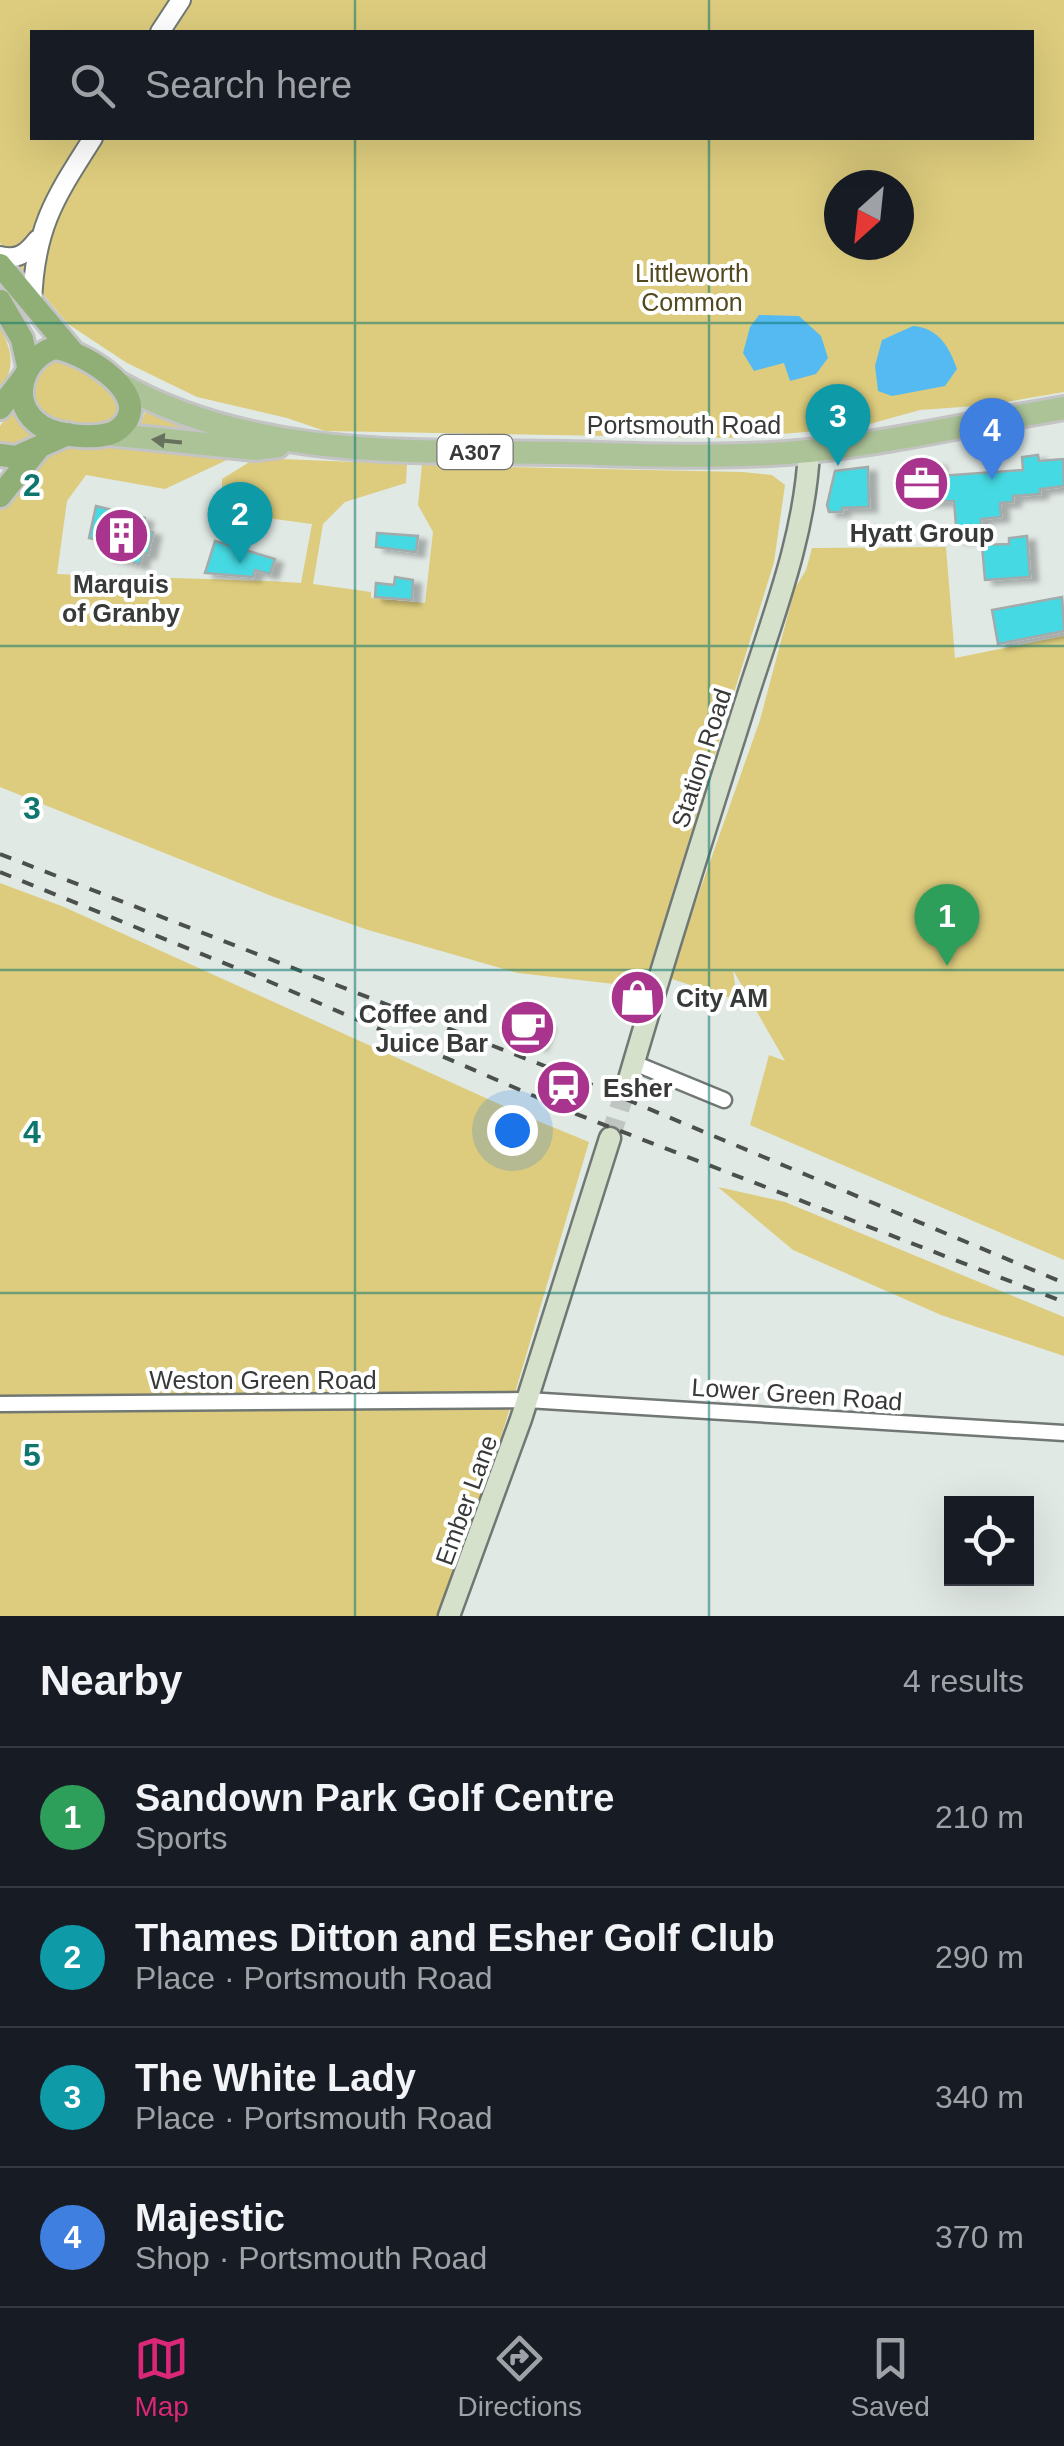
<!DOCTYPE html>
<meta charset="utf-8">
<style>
body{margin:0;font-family:Arial,sans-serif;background:#242831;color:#f1f3f6}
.controls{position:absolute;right:30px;bottom:30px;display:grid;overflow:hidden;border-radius:0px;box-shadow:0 10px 40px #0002}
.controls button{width:90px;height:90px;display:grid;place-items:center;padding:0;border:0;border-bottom:2px solid #363941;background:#171b24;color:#f1f3f6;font:50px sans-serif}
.compass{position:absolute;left:824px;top:170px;width:90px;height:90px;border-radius:50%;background:#171b24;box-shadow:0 10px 40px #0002;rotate:207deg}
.you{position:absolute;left:512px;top:1130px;width:35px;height:35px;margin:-25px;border:8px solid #fff;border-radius:50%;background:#1a73e8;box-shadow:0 0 0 15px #1a73e833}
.badge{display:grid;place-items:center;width:65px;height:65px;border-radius:50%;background:#db2777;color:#fff;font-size:32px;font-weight:700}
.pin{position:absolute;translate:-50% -82px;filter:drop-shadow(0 2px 5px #0008)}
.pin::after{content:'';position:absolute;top:52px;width:35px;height:30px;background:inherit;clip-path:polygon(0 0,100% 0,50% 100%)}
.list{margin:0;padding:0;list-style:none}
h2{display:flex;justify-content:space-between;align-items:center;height:130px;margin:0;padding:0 40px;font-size:42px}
h2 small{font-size:32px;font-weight:400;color:#9ea1a6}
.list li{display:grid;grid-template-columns:65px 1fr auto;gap:30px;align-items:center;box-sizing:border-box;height:140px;padding:0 40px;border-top:2px solid #363941}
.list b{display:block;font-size:38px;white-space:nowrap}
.list p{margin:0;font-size:32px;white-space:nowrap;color:#9ea1a6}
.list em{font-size:32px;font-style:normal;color:#9ea1a6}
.icon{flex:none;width:55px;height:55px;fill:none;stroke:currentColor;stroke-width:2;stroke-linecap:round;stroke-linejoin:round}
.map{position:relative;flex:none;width:1064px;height:1616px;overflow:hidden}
.search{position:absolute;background:#171b24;box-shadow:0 10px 40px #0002;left:30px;right:30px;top:30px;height:110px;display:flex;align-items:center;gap:25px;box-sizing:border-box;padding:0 35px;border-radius:0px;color:#9ea1a6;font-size:38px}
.sheet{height:690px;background:#171b24}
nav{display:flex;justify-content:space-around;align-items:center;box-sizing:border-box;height:140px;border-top:2px solid #363941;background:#171b24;font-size:28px;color:#9ea1a6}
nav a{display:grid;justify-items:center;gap:5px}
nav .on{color:#db2777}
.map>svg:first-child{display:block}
</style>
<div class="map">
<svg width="1064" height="1616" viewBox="0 0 1064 1616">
<defs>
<filter id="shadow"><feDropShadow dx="8" dy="4.5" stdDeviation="2.5" flood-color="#0004"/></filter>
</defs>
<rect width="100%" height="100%" fill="#e1e9e5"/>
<g fill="#ddcc7d" fill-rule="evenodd">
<path d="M0 0H1064V392L989 405 920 410 855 428 729 438 325 431 287 418 197 397 127 363 68 324 0 243ZM32 32H1032V138H32ZM839 185H899V245H839Z"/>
<path d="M0 328C12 350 16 368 0 389Z"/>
<path d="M60 359 74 362 119 398 120 413C116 416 112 422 108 424 93 430 47 423 37 409 29 399 37 381 40 369Z"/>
<polygon points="16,404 19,416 34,441 20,448 0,446 0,426"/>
<polygon points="145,412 193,430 192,433 139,429"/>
<path d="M76 445 228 455 229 459 165 489 86 475 67 501 57 574C139 578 219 578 301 583L312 524 222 512V479L256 458 407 464 406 483 345 502 323 524 313 584 371 592V598L425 603 433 532 418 505 422 465 743 472 772 475 785 485 774 562 649 970 640 987 518 973 368 930 274 897 0 787V509L27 471 49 454Z"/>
<polygon points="946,547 955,658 1064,636 1064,1260 750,1125 769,1055 785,1061 733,970 737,1000 669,978 760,720 795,588 806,570 812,548"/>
<polygon points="0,883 64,907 521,1114 589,1142 515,1393 443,1616 0,1616"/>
<polygon points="718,1187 785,1202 1064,1317 1064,1356 941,1315 793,1250"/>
</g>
<g fill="#55baf1">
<polygon points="759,315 799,316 821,336 828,358 816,374 790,381 784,363 754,371 743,353 750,327"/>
<path d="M913 326C939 328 949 347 957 369L945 386 892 396 878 391 875 366 882 340Z"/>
</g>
<g fill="#44dae3" stroke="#a2abab" stroke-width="2.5" filter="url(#shadow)">
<polygon points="1038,455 1039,461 1063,459 1064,486 1040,489 1040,494 1013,496 1013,502 1000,503 1001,517 981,519 982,537 957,539 954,501 914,502 913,464 938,462 939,476 1023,470 1022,457"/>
<polygon points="868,467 869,507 842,508 842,512 829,512 827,505 835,471"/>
<polygon points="96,506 145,518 143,529 153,532 148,554 143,553 140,564 106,556 109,543 89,538"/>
<polygon points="377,533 418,536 416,552 376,547"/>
<polygon points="1027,536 1030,577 985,580 982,545 1009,544 1009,538"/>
<polygon points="215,541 275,559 270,574 255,570 253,577 205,573"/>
<polygon points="395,577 413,580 412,600 375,597 376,583 394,585"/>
<polygon points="1062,597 1064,631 998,644 992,610"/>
<polygon points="511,1011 547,1025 539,1046 503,1032"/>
</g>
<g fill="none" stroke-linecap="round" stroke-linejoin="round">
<polyline stroke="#bfc6c2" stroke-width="20" stroke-dasharray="20 10" stroke-linecap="butt" points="610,1138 629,1079"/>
<defs>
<g id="minor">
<polyline points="634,1063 724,1100"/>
<polyline points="0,1404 527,1400 1064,1433"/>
</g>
<g id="tertiary">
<polyline points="160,32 181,0"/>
<path d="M0 256C18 260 26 254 37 240"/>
<path d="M32 305C34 229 54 199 93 138"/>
</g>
<g id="secondary">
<path d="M629 1079C666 952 706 827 746 701 772 619 805 537 809 451"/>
<polyline points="449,1616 521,1419 610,1138"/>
</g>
<g id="primary">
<path d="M120 384C255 460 415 451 566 453 646 455 729 459 809 451 894 442 979 422 1064 408"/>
<polyline points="108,434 255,449 278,446"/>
</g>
<g id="trunk">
<polyline points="0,265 71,350"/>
<polyline points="0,301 22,339 28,366"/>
<path d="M55 348C80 351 145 388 127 420 123 426 116 432 109 434 89 439 50 436 35 421 9 398 25 356 55 348Z"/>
<polyline points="0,408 24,377"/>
<polyline points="0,455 16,457 68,434"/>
<polyline points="0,496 37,450"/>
</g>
</defs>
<use href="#minor" stroke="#717874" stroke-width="19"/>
<use href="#tertiary" stroke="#717874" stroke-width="22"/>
<use href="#secondary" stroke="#717874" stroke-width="25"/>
<use href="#primary" stroke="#c3c4c3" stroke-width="28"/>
<use href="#trunk" stroke="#c3c4c3" stroke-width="28"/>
<use href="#minor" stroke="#fff" stroke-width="14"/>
<use href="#tertiary" stroke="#fff" stroke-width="18"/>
<use href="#secondary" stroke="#d5e1cb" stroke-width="20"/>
<use href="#primary" stroke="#acc398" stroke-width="22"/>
<use href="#trunk" stroke="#90af76" stroke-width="22"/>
<g stroke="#4c504d" stroke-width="4" stroke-dasharray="12 12" stroke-linecap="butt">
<polyline points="0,854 573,1077 1064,1283"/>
<polyline points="0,872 268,981 571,1112 1064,1302"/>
</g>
</g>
<defs><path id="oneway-solid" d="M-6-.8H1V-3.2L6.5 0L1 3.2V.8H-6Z" transform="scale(2.5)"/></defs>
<use fill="#66715e" href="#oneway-solid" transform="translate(167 441) rotate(-174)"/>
<path fill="none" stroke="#0f766e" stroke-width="2.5" stroke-opacity="0.55" d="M355 0V32M709 0V32M355 138V1616M709 138V1616M0 323H1064M0 646H1064M0 970H1064M0 1293H1064"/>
<defs>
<symbol id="office-disc" viewBox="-11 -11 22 22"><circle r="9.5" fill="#a9348d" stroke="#fff"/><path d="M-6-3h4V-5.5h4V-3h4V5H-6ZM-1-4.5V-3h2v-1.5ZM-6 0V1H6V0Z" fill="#fff"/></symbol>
<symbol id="building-disc" viewBox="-11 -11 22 22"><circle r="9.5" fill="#a9348d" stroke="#fff"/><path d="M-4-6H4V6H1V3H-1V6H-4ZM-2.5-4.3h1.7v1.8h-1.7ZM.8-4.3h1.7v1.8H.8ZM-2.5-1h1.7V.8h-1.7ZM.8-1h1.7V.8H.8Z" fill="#fff"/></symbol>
<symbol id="shop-disc" viewBox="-11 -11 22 22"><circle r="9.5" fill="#a9348d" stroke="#fff"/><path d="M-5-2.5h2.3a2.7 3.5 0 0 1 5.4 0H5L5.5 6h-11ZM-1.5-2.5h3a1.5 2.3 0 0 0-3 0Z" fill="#fff"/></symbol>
<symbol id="cafe-disc" viewBox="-11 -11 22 22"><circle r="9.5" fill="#a9348d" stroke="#fff"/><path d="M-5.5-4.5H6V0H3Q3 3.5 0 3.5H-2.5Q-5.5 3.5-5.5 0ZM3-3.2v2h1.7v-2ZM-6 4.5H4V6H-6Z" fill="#fff"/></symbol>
<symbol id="station-disc" viewBox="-11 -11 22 22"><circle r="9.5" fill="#a9348d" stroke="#fff"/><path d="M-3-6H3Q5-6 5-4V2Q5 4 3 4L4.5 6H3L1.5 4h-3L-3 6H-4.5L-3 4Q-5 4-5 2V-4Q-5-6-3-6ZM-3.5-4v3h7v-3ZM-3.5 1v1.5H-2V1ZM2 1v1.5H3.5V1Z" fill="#fff"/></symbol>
</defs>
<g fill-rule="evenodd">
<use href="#office-disc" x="890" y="452" width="63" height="63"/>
<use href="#building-disc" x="90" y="504" width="63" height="63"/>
<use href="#shop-disc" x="606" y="966" width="63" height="63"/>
<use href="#cafe-disc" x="496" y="996" width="63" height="63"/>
<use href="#station-disc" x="532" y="1056" width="63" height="63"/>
</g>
<g text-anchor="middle" stroke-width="8" stroke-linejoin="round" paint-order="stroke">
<rect fill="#fff" stroke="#737574" stroke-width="2.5" x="437.5" y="435" width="75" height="34" rx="8"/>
<g font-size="22" font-weight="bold" fill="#373a38">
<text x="475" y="460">A307</text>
</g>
<g font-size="25" fill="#52491f" stroke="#fff">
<text x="692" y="282">Littleworth<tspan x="692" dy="29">Common</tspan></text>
</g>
<g font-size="25" fill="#373a38" stroke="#fff">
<text x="684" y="434">Portsmouth Road</text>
<text transform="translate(701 758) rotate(-72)" y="9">Station Road</text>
<text x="263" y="1389">Weston Green Road</text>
<text transform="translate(797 1394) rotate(4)" y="9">Lower Green Road</text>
<text transform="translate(466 1500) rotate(-70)" y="9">Ember Lane</text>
</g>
<g font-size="25" font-weight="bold" fill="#373a38" stroke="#fff">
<text x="922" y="542">Hyatt Group</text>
<text x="121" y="593">Marquis<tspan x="121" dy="29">of Granby</tspan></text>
<text x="676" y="1007" text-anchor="start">City AM</text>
<text x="488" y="1023" text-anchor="end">Coffee and<tspan x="488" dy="29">Juice Bar</tspan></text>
<text x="603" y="1097" text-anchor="start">Esher</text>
</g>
</g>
<g font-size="32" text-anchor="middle" font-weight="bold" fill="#0f766e" stroke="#fff" stroke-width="8" stroke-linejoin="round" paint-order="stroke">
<text x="32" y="496">2</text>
<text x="32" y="819">3</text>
<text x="32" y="1143">4</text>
<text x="32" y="1466">5</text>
</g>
</svg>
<div class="controls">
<button><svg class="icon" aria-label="locate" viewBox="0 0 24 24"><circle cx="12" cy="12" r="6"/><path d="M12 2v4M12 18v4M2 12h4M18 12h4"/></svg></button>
</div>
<svg class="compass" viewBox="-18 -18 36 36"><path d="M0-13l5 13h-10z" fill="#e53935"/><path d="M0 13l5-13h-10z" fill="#9ea1a6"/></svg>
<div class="you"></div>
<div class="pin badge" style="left:947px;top:966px;background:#2e9e5b">1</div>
<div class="pin badge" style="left:240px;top:564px;background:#0f9aa8">2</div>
<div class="pin badge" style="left:838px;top:466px;background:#0f9aa8">3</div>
<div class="pin badge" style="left:992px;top:480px;background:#3f7fe0">4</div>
<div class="search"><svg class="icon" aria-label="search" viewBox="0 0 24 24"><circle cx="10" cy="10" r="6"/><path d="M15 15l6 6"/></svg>Search here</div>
</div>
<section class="sheet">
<h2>Nearby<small>4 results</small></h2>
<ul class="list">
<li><span class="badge" style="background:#2e9e5b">1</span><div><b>Sandown Park Golf Centre</b><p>Sports</p></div><em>210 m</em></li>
<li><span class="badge" style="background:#0f9aa8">2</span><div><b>Thames Ditton and Esher Golf Club</b><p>Place · Portsmouth Road</p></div><em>290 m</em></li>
<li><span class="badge" style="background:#0f9aa8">3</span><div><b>The White Lady</b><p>Place · Portsmouth Road</p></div><em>340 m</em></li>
<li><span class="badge" style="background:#3f7fe0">4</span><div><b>Majestic</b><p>Shop · Portsmouth Road</p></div><em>370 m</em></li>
</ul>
</section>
<nav>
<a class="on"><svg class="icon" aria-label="map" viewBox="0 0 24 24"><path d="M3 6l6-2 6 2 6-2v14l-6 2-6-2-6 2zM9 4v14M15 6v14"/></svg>Map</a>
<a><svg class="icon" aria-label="directions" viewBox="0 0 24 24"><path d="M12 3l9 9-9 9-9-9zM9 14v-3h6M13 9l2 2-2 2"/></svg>Directions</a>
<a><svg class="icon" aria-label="saved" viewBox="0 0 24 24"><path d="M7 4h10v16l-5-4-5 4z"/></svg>Saved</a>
</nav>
